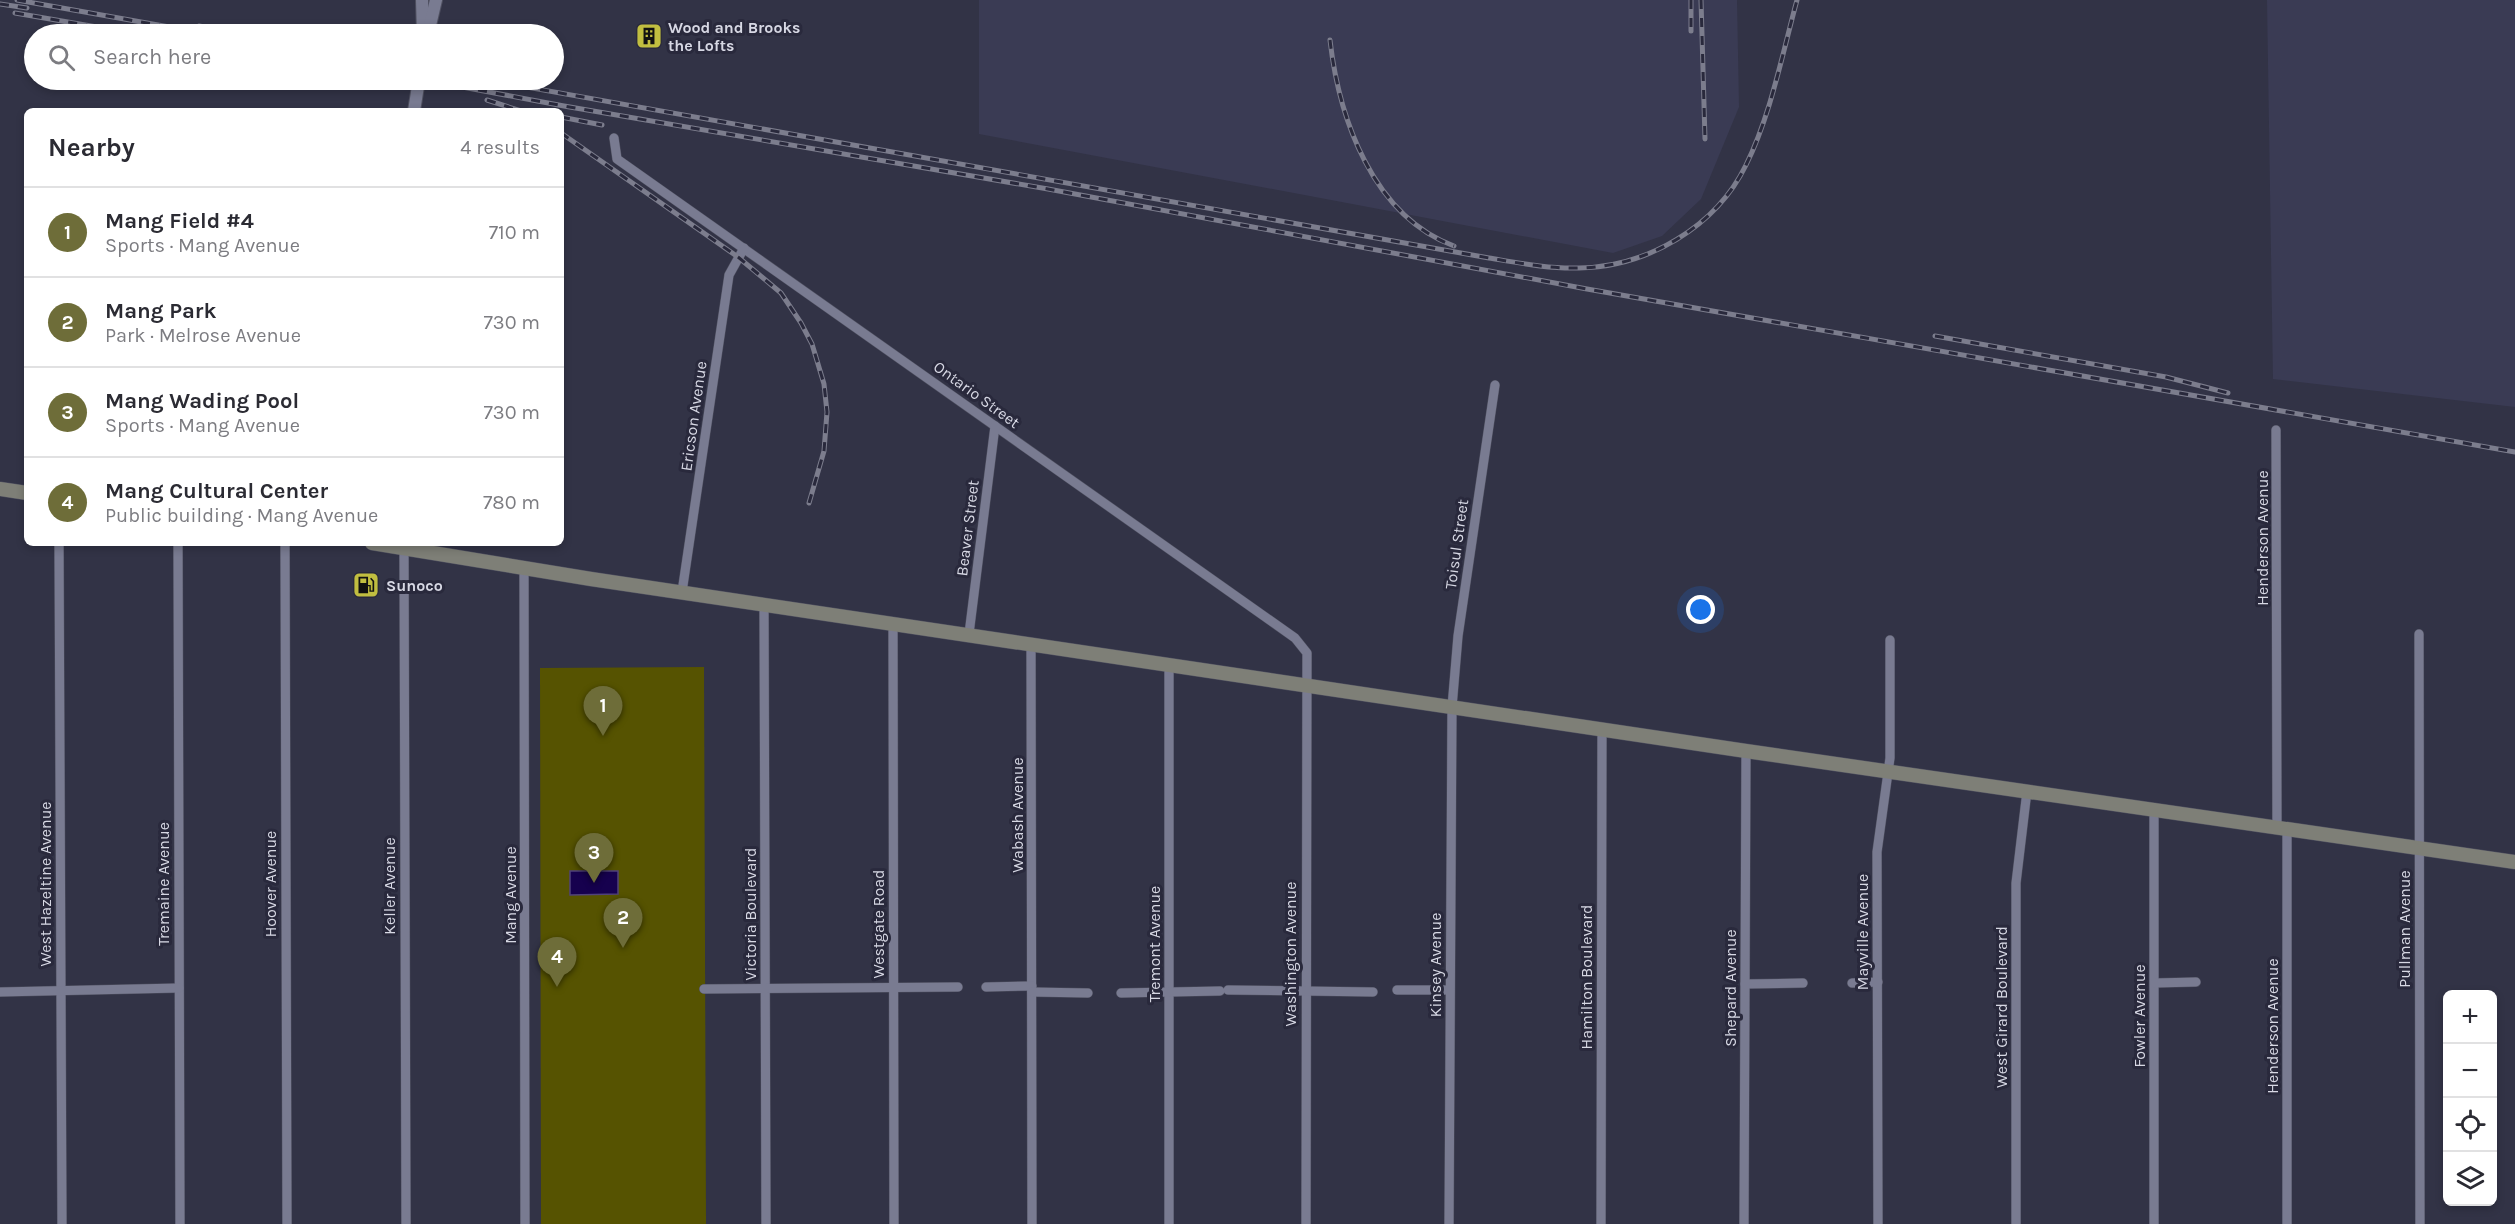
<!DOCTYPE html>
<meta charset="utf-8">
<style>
body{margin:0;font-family:Karla,sans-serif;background:#f2f2f3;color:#2b2b33}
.controls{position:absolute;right:18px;bottom:18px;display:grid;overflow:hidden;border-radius:9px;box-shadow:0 3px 9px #0003}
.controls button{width:54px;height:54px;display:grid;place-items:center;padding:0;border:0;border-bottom:2px solid #e1e1e2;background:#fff;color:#2b2b33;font:30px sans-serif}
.you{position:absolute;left:1701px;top:610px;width:21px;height:21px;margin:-15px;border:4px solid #fff;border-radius:50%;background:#1a73e8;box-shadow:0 0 0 9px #1a73e833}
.badge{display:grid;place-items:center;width:39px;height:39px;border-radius:50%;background:#6e6d39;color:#fff;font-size:20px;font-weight:700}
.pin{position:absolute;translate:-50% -50px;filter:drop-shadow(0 2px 3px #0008)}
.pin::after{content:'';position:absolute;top:32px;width:21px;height:18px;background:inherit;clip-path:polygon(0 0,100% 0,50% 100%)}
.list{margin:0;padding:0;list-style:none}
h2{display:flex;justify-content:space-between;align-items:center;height:78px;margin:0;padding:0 24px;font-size:26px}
h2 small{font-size:20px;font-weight:400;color:#7c7c81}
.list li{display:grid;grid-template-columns:39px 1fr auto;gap:18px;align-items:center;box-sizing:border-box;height:90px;padding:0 24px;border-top:2px solid #e1e1e2}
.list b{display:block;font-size:22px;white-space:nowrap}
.list p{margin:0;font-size:20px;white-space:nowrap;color:#7c7c81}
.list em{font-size:20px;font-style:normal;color:#7c7c81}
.icon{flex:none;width:33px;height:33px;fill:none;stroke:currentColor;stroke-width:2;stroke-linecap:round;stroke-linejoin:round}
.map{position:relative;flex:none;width:2515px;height:1224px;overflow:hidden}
.search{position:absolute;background:#fff;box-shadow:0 3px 9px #0003;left:24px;top:24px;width:540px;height:66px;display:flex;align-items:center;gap:15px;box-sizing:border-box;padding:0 21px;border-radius:33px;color:#7c7c81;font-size:22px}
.panel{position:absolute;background:#fff;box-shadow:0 3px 9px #0003;left:24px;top:108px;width:540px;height:438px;border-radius:9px}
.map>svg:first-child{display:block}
</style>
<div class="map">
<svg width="2515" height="1224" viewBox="0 0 2515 1224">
<rect width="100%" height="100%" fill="#323346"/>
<g fill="#3a3b54">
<polygon points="979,0 1737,0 1739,107 1701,199 1662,236 1613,253 979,134"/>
<polygon points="2267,0 2515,0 2515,407 2273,379"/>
</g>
<polygon fill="#565301" points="704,667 706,1224 541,1224 540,668"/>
<polygon fill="#16014e" stroke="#50427b" stroke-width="1.5" points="570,871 618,871 618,894 570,895"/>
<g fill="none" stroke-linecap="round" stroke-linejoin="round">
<defs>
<g id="minor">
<polyline points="614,138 617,159 1295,638 1307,653 1306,1224"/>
<polyline points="2276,430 2277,826"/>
<polyline points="59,543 62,1224"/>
<polyline points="178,543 180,1224"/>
<polyline points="285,543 287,1224"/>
<polyline points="404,548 406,1224"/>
<polyline points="524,566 525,1224"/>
<polyline points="682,592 729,275 744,248"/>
<polyline points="764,604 766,1224"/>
<polyline points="893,623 894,1224"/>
<polyline points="969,634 995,426"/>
<polyline points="2419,634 2420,1224"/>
<polyline points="1031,643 1032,1224"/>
<polyline points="1169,664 1169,1224"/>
<polyline points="2154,808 2154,1224"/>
<polyline points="1852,983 1878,982"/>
<polyline points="2155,983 2196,982"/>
<polyline points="1745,984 1803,983"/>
<polyline points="986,987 1032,986"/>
<polyline points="704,989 958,987"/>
<polyline points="1228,990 1373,992"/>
<polyline points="1397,990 1449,990"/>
<polyline points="0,992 179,988"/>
<polyline points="1032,992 1088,993"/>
<polyline points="1121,993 1220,991"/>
<polyline points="1449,1224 1452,707 1458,636 1495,385"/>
<polyline points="1601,1224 1602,730"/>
<polyline points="1744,1224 1746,751"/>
<polyline points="1878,1224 1877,852 1890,758 1890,640"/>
<polyline points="2016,1224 2016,883 2027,791"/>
<polyline points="2287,1224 2287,828"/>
</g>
<g id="tertiary">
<polyline points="422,0 423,34"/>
<polyline points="428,34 436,0"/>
<polyline points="414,111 419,80"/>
</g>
<g id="secondary">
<polyline points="0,489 27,493"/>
<polyline points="372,543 591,579 1746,751 2515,862"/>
</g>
</defs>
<use href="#minor" stroke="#4f5060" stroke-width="10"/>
<use href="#tertiary" stroke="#4f5060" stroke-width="14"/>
<use href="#secondary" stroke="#4f5060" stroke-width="15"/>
<use href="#minor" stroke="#797b91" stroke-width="9"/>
<use href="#tertiary" stroke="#797b91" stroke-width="12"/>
<use href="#secondary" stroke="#7e7f77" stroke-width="14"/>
<defs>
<g id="rail">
<polyline points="17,0 209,34"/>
<polyline points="1691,0 1691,31"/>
<polyline points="1701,0 1705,139"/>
<polyline points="0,4 27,8"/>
<polyline points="15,13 138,34"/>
<polyline points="199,26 245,34"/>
<path d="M1330 40C1339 119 1373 216 1454 246"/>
<polyline points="393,80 434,87"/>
<polyline points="425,80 564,106 1048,189 1587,289 2515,452"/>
<path d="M487 80 1489 258C1519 263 1549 269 1579 268 1647 267 1716 227 1746 165 1771 114 1782 55 1797 0"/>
<polyline points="487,100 521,111"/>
<polyline points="561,117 602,125"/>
<polyline points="561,133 738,257 781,293 801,323 812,344 824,384 827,412 824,451 809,503"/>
<polyline points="1935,336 2166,377 2228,393"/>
</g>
</defs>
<use href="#rail" stroke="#7c7d8d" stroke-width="5"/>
<use href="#rail" stroke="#29293c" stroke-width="3" stroke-dasharray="9" stroke-linecap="butt"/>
</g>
<defs>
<symbol id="building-square" viewBox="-11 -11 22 22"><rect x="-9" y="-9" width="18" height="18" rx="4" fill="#c1be40" stroke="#29293c"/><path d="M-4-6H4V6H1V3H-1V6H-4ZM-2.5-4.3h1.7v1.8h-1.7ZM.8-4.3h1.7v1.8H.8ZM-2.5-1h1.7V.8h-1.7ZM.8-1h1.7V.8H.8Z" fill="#111"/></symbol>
<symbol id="fuel-square" viewBox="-11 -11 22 22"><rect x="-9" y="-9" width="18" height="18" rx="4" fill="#c1be40" stroke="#29293c"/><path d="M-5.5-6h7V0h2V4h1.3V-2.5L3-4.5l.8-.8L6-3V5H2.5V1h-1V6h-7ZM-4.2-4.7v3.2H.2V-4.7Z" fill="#111"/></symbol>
</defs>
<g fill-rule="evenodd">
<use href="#building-square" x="634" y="21" width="30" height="30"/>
<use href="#fuel-square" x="351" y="570" width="30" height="30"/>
</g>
<g text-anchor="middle" stroke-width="6" stroke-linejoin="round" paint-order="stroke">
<g font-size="16" font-weight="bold" fill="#d7d8e4" stroke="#29293c" text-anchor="start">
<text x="668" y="33">Wood and Brooks<tspan x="668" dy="18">the Lofts</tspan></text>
<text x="386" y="591">Sunoco</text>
</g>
<g font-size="16" fill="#d7d8e4" stroke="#29293c">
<text transform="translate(977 394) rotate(36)" y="6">Ontario Street</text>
<text transform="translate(693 416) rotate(-82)" y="6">Ericson Avenue</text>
<text transform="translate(967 528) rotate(-83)" y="6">Beaver Street</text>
<text transform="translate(2262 538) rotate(-90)" y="6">Henderson Avenue</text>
<text transform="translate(1456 544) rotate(-82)" y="6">Toisul Street</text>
<text transform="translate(1017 815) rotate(-90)" y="6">Wabash Avenue</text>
<text transform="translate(45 884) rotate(-90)" y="6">West Hazeltine Avenue</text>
<text transform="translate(163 884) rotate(-90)" y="6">Tremaine Avenue</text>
<text transform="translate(270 884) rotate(-90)" y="6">Hoover Avenue</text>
<text transform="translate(389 886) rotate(-90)" y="6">Keller Avenue</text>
<text transform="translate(510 895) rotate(-90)" y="6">Mang Avenue</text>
<text transform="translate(750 914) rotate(-90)" y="6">Victoria Boulevard</text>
<text transform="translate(878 924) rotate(-90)" y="6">Westgate Road</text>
<text transform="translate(2404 929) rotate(-90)" y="6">Pullman Avenue</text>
<text transform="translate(1862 932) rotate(-90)" y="6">Mayville Avenue</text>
<text transform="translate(1154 944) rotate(-90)" y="6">Tremont Avenue</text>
<text transform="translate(1290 954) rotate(-90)" y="6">Washington Avenue</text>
<text transform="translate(1435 965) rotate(-90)" y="6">Kinsey Avenue</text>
<text transform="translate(1586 977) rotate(-90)" y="6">Hamilton Boulevard</text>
<text transform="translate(1730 988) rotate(-90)" y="6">Shepard Avenue</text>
<text transform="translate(2001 1007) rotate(-90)" y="6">West Girard Boulevard</text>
<text transform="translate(2139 1016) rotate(-90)" y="6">Fowler Avenue</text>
<text transform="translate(2272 1026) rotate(-90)" y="6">Henderson Avenue</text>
</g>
</g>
</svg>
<div class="controls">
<button>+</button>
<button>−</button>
<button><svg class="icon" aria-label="locate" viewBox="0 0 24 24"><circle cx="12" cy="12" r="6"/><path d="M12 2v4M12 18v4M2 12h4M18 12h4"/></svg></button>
<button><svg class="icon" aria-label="layers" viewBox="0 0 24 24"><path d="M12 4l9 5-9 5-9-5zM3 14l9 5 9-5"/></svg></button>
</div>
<div class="you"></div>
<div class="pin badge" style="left:603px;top:736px">1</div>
<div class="pin badge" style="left:623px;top:948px">2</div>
<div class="pin badge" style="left:594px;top:883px">3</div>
<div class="pin badge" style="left:557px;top:987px">4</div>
<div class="search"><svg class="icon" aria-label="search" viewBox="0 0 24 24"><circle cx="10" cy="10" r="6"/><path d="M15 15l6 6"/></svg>Search here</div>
<section class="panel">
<h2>Nearby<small>4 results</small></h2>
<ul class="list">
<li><span class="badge">1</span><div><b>Mang Field #4</b><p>Sports · Mang Avenue</p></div><em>710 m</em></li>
<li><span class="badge">2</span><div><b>Mang Park</b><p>Park · Melrose Avenue</p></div><em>730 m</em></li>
<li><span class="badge">3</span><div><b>Mang Wading Pool</b><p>Sports · Mang Avenue</p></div><em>730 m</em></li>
<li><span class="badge">4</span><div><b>Mang Cultural Center</b><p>Public building · Mang Avenue</p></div><em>780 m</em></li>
</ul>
</section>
</div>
